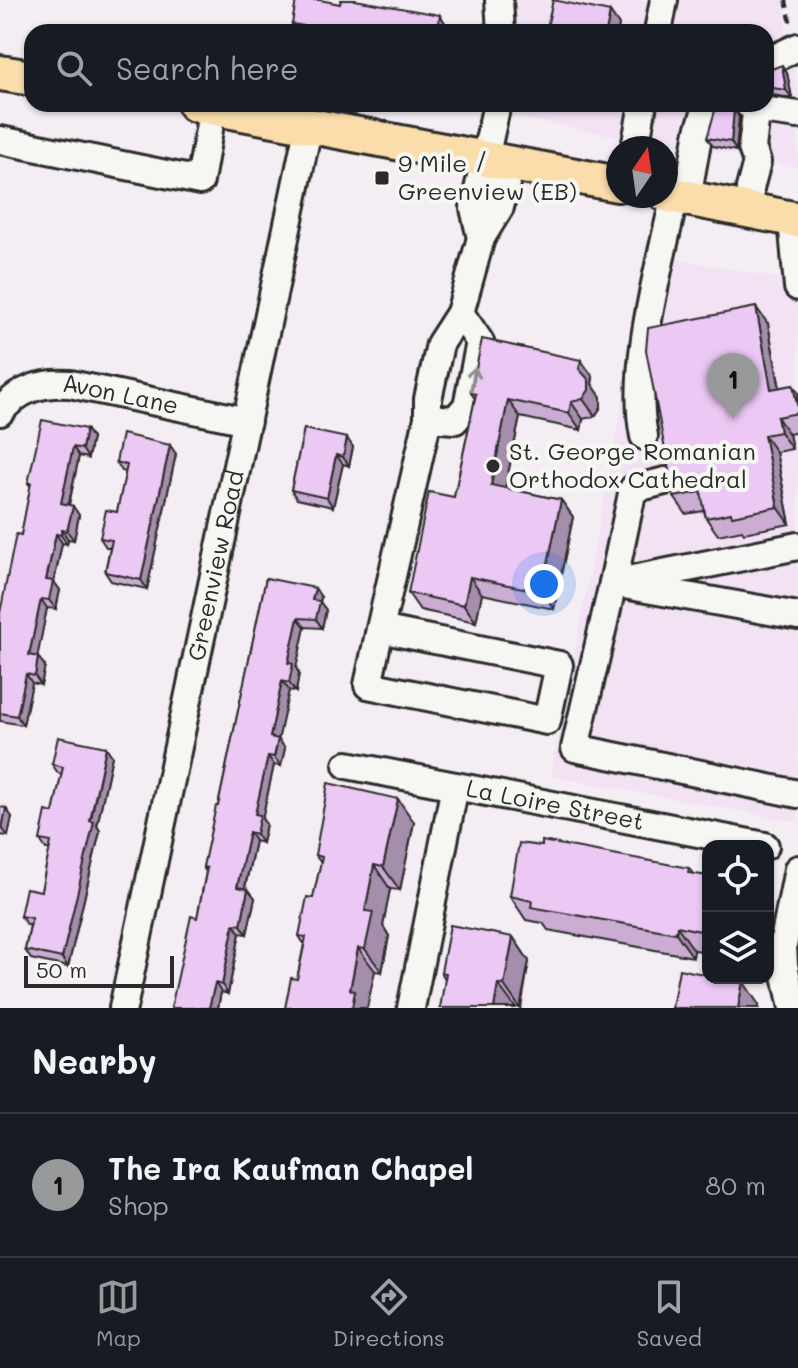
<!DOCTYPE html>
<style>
body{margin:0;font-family:Mali,sans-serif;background:#20242c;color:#f1f3f6}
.controls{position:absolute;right:24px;bottom:24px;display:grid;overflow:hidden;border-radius:16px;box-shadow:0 2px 6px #0004}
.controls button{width:72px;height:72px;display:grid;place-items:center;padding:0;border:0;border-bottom:2px solid #363941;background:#171b24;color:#f1f3f6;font:40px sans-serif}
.compass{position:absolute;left:606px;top:136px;width:72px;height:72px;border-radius:50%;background:#171b24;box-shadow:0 2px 6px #0004;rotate:13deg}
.scale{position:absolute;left:24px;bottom:20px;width:150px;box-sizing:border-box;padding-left:8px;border:4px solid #2b2b2b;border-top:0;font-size:22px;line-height:28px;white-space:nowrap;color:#2b2b2b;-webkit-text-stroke:6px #f6f6f2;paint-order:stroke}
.you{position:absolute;left:544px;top:584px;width:28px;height:28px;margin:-20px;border:6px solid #fff;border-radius:50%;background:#1a73e8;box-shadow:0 0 0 12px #1a73e833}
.badge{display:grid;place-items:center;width:52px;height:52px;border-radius:50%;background:#98999b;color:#111;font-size:26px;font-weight:700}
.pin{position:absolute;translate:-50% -66px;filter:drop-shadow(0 2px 4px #0008)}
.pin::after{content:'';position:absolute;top:42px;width:28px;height:24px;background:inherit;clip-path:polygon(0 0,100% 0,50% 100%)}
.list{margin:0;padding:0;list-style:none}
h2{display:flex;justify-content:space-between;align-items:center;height:104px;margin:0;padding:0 32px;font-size:34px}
h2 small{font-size:26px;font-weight:400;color:#9ea1a6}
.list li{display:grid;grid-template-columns:52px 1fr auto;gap:24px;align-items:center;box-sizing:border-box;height:144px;padding:0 32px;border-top:2px solid #363941}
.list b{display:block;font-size:30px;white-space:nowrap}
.list p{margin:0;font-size:26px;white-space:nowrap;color:#9ea1a6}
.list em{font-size:26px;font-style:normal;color:#9ea1a6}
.icon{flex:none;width:44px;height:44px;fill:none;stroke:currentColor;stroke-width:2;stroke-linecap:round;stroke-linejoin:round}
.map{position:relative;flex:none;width:798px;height:1008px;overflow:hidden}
.search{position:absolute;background:#171b24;box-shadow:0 2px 6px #0004;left:24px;right:24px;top:24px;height:88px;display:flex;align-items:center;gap:20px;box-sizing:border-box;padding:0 28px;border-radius:24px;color:#9ea1a6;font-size:30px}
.sheet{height:248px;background:#171b24}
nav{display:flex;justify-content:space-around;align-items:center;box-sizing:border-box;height:112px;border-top:2px solid #363941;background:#171b24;font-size:22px;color:#9ea1a6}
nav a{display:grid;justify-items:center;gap:4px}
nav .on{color:#98999b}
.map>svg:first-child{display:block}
</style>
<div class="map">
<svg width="798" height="1008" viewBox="0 0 798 1008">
<rect width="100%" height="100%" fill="#f4edf3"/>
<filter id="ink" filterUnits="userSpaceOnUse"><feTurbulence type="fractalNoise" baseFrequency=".0125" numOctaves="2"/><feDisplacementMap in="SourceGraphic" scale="16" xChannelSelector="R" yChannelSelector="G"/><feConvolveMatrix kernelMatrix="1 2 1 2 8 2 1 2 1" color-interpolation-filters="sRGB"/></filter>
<g filter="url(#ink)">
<g fill="#f2e2f4">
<polygon points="486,0 784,0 785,23 798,90 798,167 665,142 657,144 480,110 481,104 766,104 766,32 488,32"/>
<polygon points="651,254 798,282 798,822 551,776"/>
</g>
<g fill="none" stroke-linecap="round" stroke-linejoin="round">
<defs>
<g id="minor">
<polyline points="499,0 501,32"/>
<polyline points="658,32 664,0"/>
<polyline points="766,66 770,60 798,47"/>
<polyline points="497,104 474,208 481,238 500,207 511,163"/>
<polyline points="748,104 768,111 798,115"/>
<polyline points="0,140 200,181 213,107"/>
<polyline points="635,148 643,104"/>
<polyline points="687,198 699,131 708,104"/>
<polyline points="750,210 750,188 757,162 752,148 757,104"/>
<polyline points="792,219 798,287"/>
<path id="s1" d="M0 412C19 389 41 382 70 384L247 421"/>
<polyline points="428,418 455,420 467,406 480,342 460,313"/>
<path d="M644 436C630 367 660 265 675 195"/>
<polyline points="665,481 633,489 613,583 798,616"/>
<polyline points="798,546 613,583 575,748 798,794"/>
<polyline points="380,629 368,685 547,721 559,665 380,629 428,418 428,399 440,344 460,313 481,238"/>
<path id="s2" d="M347 765 765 846"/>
<path id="s3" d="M123 1008 309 124"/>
<polyline points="411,1008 455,786"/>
<polyline points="793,1008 784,965 783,946 798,869"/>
</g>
<g id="major">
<polyline points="0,73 32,78"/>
<polyline points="195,104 618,184"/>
<polyline points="666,194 798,220"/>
</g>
</defs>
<use href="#minor" stroke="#2b2b2b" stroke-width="32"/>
<use href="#major" stroke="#2b2b2b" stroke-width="40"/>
<polyline stroke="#2b2b2b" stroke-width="4" stroke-dasharray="8 6" stroke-linecap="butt" points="786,0 791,25"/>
<use href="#minor" stroke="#f6f6f2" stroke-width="26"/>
<use href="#major" stroke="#faddab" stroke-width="34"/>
</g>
<g fill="#cbadd3" stroke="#2b2b2b" stroke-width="2">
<polygon points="292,24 446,24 445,32 298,32"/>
<polygon points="766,71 787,73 792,98 772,95 766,92"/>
<polygon points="732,106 739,117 736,151 713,146 707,138"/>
<polygon points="768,324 780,388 798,392 798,432 789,434 792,449 776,452 790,524 744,533 742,530 718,535 706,518 704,511 686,514 674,497"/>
<polygon points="593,377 592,384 601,397 601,407 595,416 583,419 581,430 520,417 505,488 561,500 573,517 554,609 482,594 476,622 420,610 408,593 454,497 475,399 471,393"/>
<polygon points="86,429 92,438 88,458 79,456 69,505 79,515 74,540 68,539 67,544 62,543 54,582 60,590 56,609 47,608 37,656 45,666 41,685 32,683 23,725 0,721 0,613 21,535 31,487 28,483"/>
<polygon points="304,429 353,447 349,466 343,464 333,507 297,499 291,490"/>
<polygon points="176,454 147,589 111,581 105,572 110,547 106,547 100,538 117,512 126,472 122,471 116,462"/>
<polygon points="266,578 321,597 320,602 326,610 322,628 305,627 296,668 299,673 296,692 289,690 278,739 285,748 281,766 274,765 262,819 266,824 262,843 255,841 245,888 248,889 255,898 247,934 240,933 228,994 221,992 218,1008 171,1008 197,918 206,872 203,867 218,806"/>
<polygon points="112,756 97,826 100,831 68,967 31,959 25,950 30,925 27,925 20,916 41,891 50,849 46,849 40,840 53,813 62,774 58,773 52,764"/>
<polygon points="0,807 12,817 8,836 0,835"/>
<polygon points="414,822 400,890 390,889 383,926 389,936 382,972 375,971 297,979 304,944 299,936 313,898 321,863 315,855"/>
<polygon points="689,868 693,874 708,876 708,952 694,950 693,957 548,930 543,923 526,920 510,896"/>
<polygon points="513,937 529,961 521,1008 515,1007 445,979 441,972"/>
</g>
<g fill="#a58dac" stroke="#2b2b2b" stroke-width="2">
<polygon points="610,12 619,25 618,32 606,32"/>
<polygon points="440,15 446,24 445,32 437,32"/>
<polygon points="782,65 787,73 792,98 786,90"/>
<polygon points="734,109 739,117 736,151 731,142"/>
<polygon points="756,307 768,324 783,406 771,389"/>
<polygon points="581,360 593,377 592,384 601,397 601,407 595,416 583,399 579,369"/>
<polygon points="793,385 798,392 798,409"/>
<polygon points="508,400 520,417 502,502 491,485"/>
<polygon points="571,402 583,419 581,430 569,413"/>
<polygon points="777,417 789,434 792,449 780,432"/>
<polygon points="86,429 92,438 88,458 82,449"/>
<polygon points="764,435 776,452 790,524 778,507"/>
<polygon points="347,438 353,447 349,466 343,457"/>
<polygon points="170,445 176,454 147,589 141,580"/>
<polygon points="73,447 79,456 67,512 61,503"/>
<polygon points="336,455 343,464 333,507 327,498"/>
<polygon points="561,500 573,517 554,609 542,592"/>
<polygon points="73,506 79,515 74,540 67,531"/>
<polygon points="62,530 68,539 67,544 61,535"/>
<polygon points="56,534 62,543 54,582 60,590 56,609 49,600 46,580"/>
<polygon points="470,577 482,594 476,622 464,605"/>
<polygon points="315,588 321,597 320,602 326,610 322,628 316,619 312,600"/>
<polygon points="41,599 47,608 36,664 29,655"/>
<polygon points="298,618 305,627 296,668 299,673 296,692 289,683 288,663"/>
<polygon points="38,657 45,666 41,685 35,676"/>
<polygon points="26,674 32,683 23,725 17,716"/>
<polygon points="282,681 289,690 277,746 270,737"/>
<polygon points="278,739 285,748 281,766 274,757"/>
<polygon points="106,747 112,756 97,826 100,831 68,967 62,958"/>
<polygon points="268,756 274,765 262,819 266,824 262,843 256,834 255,814"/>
<polygon points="398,799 414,822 400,890 383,867"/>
<polygon points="6,808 12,817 8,836 2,828"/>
<polygon points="249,832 255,841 243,896 237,887"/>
<polygon points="374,865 390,889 383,926 389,936 382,972 365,949 365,911"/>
<polygon points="248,889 255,898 247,934 241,925"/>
<polygon points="708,889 708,942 700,931"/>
<polygon points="234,924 240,933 228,994 222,985"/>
<polygon points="677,926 694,950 693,957 676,933"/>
<polygon points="513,937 529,961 520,1008 504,985"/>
<polygon points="358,948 375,971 367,1008 352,1008 350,990"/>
<polygon points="743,981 759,1005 759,1008 738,1008"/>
<polygon points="215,983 221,992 218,1008 209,1008"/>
<polygon points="498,984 515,1007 515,1008 494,1008"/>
</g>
<g fill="#ecc9f5" stroke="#2b2b2b" stroke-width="2">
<polygon points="296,0 320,0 340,4 341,0 355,0 440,15 437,32 338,32 292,24"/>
<polygon points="553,0 610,12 606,32 546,32"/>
<polygon points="782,65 786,90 766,87 766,71"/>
<polygon points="717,104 730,104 734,109 731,142 707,138"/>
<polygon points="756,307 771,389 793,385 798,409 798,413 777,417 780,432 764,435 778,507 732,516 731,513 706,518 701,492 674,497 646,350 648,328"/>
<polygon points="482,339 581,360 579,369 589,380 589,390 583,399 571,402 569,413 508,400 491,485 561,500 542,592 470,577 464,605 408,593 429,492 454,497 476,394 471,393"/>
<polygon points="42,420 86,429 82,449 73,447 61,503 73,506 67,531 62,530 61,535 56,534 46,580 53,581 49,600 41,599 29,655 38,657 35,676 26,674 17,716 0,713 0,613 16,534 21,535 31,483 28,483"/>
<polygon points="304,429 347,438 343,457 336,455 327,498 291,490"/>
<polygon points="122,434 170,445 141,580 105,572 112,540 100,538 106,510 117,512 127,465 116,462"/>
<polygon points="266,578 315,588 312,600 320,601 316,619 298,618 288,663 293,664 289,683 282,681 270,737 278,739 274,757 268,756 255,814 260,815 256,834 249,832 237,887 248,889 241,925 234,924 222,985 215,983 209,1008 171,1008 191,916 197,918 207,868 203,867 216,806 218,806"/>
<polygon points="58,737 106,747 90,821 94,822 62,958 25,950 32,918 20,916 26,888 41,891 51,842 40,840 46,811 53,813 63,767 52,764"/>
<polygon points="328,783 398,799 383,867 374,865 365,911 373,912 365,949 358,948 350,990 355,991 352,1008 285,1008 291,978 297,979 306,937 299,936 307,897 313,898 322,857 315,855"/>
<polygon points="0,807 6,808 2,828 0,827"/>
<polygon points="542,841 689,868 688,873 708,876 708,889 700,931 677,926 676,933 531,907 532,901 510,896 519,843 542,846"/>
<polygon points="450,925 513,937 504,985 498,984 494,1008 440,1008 446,973 441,972"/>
<polygon points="679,969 708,975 708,978 726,978 743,981 738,1008 672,1008"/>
</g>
<defs><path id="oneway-shaft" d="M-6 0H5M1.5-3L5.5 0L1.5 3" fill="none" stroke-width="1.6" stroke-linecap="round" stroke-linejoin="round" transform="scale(2)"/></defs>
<use stroke="#90908e" href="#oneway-shaft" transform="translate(473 379) rotate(-79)"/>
</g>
<g fill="#2b2b2b" stroke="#f6f6f2" stroke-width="3">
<rect x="374" y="170" width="16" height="16" rx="4"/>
<circle cx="493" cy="466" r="8"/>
</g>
<g text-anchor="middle" stroke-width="8" stroke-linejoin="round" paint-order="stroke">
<g font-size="24" fill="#2b2b2b" stroke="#f6f6f2" text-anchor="start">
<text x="398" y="172">9 Mile /<tspan x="398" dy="28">Greenview (EB)</tspan></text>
<text x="509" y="460">St. George Romanian<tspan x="509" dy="28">Orthodox Cathedral</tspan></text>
</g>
<g font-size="24" fill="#2b2b2b" stroke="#f6f6f2">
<text dy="8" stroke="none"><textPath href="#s1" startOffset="130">Avon Lane</textPath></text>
<text dy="8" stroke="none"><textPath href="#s3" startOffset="452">Greenview Road</textPath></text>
<text dy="8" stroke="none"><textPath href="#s2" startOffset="212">La Loire Street</textPath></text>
</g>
</g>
</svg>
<div class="controls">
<button><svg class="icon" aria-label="locate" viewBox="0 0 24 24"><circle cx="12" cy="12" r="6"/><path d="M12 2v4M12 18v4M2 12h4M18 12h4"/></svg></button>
<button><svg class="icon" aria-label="layers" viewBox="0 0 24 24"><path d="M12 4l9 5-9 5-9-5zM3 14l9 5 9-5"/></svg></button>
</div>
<svg class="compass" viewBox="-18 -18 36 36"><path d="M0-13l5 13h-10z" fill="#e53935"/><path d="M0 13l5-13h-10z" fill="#9ea1a6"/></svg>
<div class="scale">50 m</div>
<div class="you"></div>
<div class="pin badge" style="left:733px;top:419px">1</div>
<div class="search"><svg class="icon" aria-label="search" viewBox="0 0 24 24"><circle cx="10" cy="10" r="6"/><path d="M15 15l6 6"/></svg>Search here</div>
</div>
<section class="sheet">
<h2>Nearby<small></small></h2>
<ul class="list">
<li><span class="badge">1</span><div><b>The Ira Kaufman Chapel</b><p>Shop</p></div><em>80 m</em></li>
</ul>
</section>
<nav>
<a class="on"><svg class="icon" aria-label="map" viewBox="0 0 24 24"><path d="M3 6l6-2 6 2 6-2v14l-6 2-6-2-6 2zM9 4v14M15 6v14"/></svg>Map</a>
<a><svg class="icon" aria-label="directions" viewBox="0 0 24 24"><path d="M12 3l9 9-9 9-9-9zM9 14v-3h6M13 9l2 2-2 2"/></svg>Directions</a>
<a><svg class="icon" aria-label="saved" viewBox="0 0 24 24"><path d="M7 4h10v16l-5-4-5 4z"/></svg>Saved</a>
</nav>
